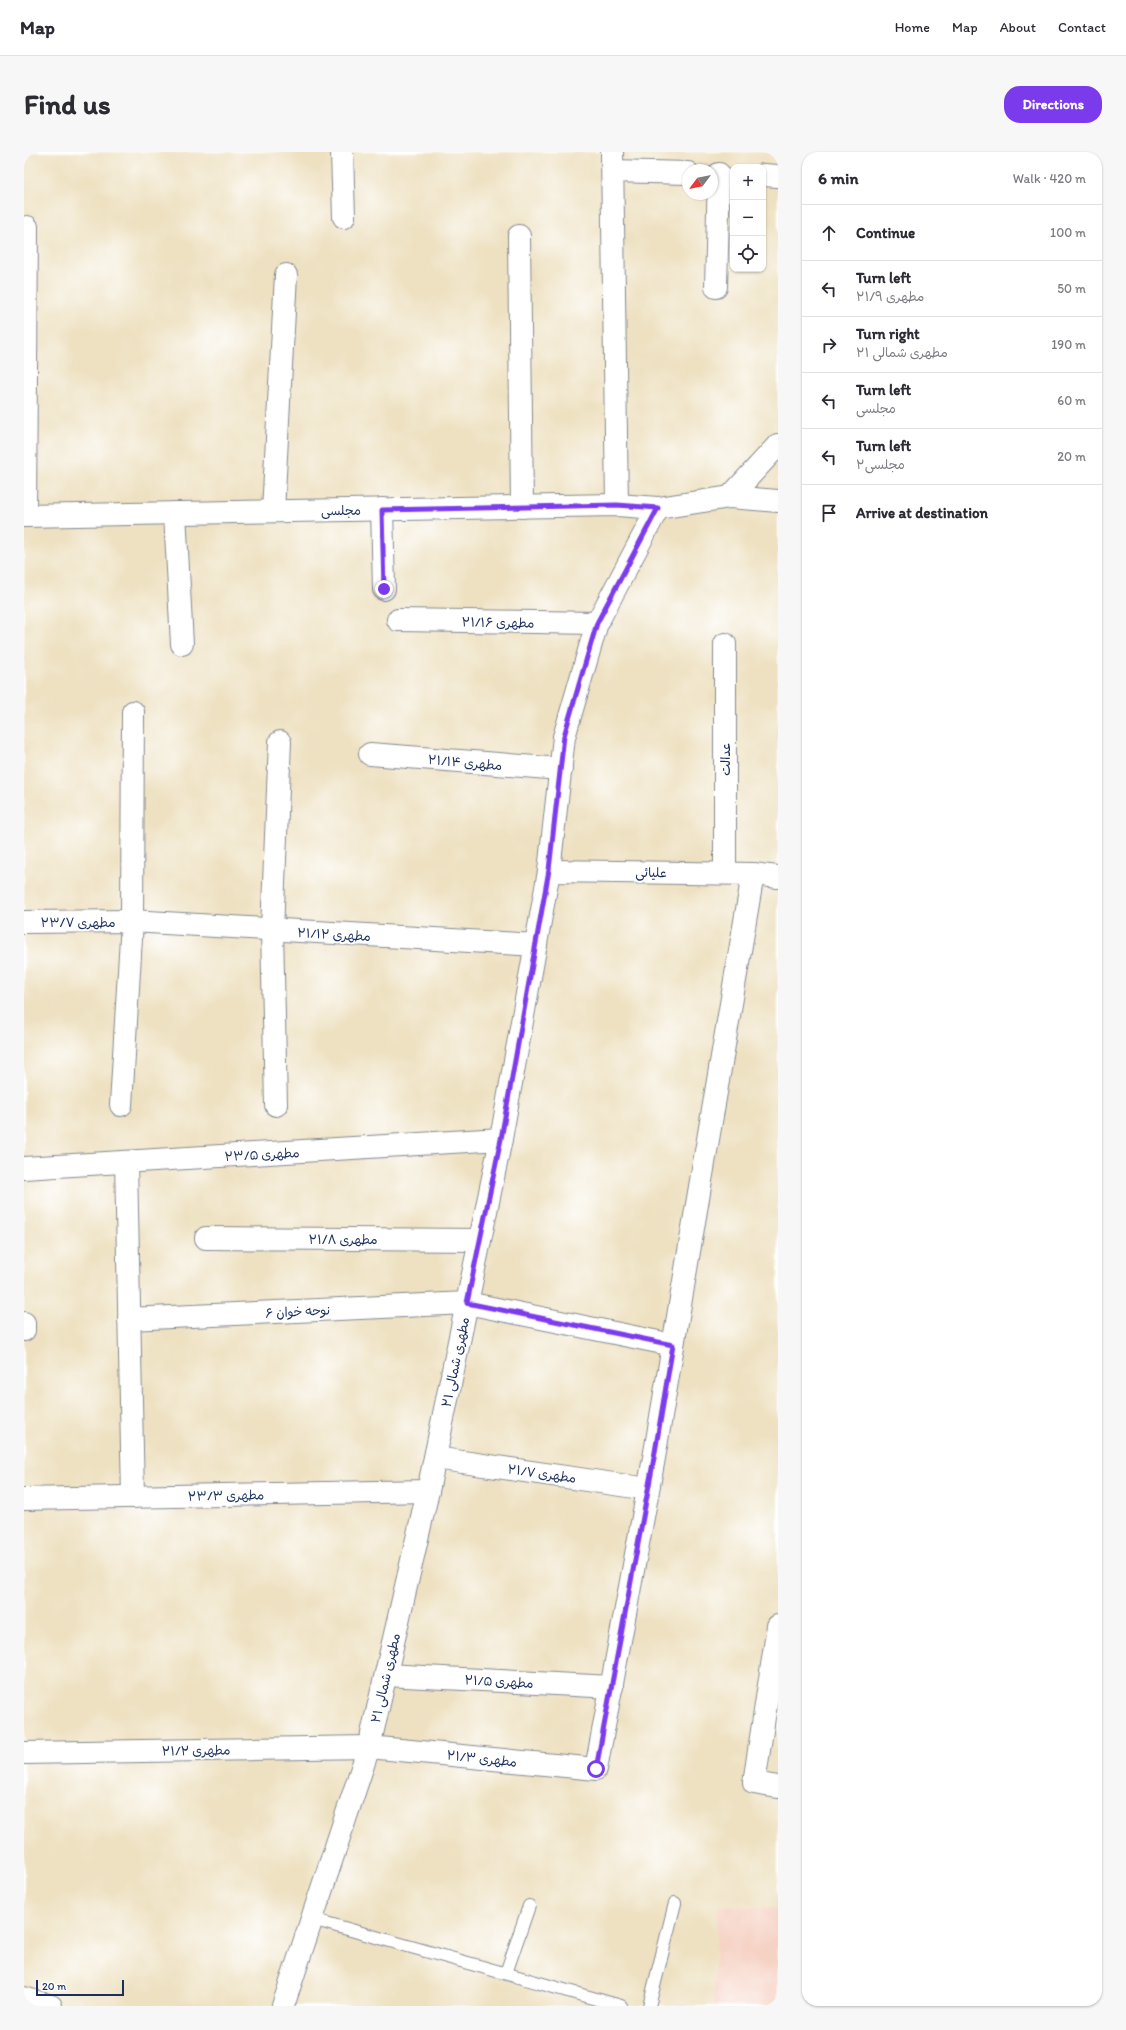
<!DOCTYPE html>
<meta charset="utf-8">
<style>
body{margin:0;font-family:Itim,"Playpen Sans Arabic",sans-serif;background:#f7f7f7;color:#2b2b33}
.controls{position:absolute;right:12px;top:12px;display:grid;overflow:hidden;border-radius:8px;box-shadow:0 1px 3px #0004}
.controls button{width:36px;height:36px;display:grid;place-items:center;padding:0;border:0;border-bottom:1px solid #e1e1e2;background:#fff;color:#2b2b33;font:20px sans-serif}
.compass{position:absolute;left:658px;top:12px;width:36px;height:36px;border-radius:50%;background:#fff;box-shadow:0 1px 3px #0004;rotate:238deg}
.scale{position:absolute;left:12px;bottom:10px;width:88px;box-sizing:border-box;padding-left:4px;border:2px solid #1b2f5e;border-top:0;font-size:11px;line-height:14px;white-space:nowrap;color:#1b2f5e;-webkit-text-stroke:3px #fff;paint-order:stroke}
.stop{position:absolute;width:12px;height:12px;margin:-9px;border:3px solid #7c3aed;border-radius:50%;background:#fff}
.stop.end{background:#7c3aed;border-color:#fff;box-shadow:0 1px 4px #0008}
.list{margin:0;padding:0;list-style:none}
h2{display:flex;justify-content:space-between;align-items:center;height:52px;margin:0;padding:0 16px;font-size:17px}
h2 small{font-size:13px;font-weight:400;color:#7c7c81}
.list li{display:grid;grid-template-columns:26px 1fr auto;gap:12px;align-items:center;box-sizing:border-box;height:56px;padding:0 16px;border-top:1px solid #e1e1e2}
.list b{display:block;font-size:15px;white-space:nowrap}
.list p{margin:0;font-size:13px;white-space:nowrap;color:#7c7c81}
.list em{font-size:13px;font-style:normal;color:#7c7c81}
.icon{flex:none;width:22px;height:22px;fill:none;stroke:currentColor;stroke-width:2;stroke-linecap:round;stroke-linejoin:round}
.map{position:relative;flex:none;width:754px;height:1854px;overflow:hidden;border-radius:16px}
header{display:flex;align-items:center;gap:24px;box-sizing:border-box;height:56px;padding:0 20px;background:#fff;border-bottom:1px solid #e1e1e2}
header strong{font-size:19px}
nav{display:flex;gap:22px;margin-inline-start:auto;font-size:14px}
.intro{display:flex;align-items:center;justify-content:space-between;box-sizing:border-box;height:96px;padding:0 24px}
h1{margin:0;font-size:28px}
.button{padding:10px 18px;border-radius:16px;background:#7c3aed;color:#fff;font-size:14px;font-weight:700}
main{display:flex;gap:24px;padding:0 24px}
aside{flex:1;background:#fff;border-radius:16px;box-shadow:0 1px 3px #0004}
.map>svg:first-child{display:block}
</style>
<header>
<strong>Map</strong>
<nav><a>Home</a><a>Map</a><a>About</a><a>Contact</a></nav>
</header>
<div class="intro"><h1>Find us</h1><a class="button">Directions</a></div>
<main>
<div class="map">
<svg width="754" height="1854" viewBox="0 0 754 1854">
<rect width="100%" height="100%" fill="#fff"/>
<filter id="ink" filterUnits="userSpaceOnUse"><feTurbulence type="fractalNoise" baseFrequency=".025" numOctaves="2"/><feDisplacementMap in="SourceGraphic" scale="8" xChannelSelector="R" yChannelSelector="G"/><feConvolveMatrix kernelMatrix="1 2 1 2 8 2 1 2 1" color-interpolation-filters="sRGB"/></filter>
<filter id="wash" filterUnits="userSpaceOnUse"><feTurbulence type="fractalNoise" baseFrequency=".012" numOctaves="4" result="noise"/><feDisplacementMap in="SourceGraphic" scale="16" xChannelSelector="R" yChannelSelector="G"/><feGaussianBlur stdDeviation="0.9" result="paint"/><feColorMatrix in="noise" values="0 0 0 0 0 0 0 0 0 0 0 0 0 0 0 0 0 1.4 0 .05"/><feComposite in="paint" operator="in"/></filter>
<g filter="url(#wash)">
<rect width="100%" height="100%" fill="#eee1c1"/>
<polygon fill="#f6d2c4" points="694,1754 754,1756 754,1854 689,1854"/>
</g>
<g filter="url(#ink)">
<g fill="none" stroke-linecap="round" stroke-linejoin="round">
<defs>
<g id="service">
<polyline points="288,1767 597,1854"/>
<polyline points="482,1821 505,1754"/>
<polyline points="625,1854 651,1751"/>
</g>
<g id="minor">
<polyline points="318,0 320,65"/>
<polyline points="588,0 593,353"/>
<polyline points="589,19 664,21"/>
<polyline points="739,23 754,24"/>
<polyline points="495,84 498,355"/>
<polyline points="692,135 695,22"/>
<polyline points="706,345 754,349"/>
<polyline points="358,357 360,437"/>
<polyline points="249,359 262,123"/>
<polyline points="151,361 158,492"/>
<polyline points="0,364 593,353 634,356"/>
<polyline points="1,364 3,75"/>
<polyline points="374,468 573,471"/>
<polyline points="346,602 537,617"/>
<polyline points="525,719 729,722 754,725"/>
<polyline points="701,721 701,492"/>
<polyline points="0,770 108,769 512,793"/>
<polyline points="97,953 108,769 109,560"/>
<polyline points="252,953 248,778 256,590"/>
<polyline points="102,1010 109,1345"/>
<polyline points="0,1016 477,987"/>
<polyline points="182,1086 456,1088"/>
<polyline points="105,1167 443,1151 649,1193"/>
<polyline points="0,1171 0,1178"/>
<polyline points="411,1306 624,1337"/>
<polyline points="0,1347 404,1339"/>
<polyline points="754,1474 730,1631 754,1635"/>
<polyline points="362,1523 588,1535"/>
<polyline points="0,1601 345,1595 572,1617 630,1306 729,722"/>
<polyline points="259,1854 345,1595 404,1339 477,987 525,719 540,585 573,471 634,356 706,345 754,293"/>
</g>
<polyline id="secondary" points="0,1846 27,1854"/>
</defs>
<use href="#service" stroke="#848890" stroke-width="14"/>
<use href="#minor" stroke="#848890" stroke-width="24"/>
<use href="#secondary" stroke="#848890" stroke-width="24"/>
<use href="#service" stroke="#fff" stroke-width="12"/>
<use href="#minor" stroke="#fff" stroke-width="22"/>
<use href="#secondary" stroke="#fff" stroke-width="22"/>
</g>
</g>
<g fill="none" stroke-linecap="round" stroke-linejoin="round" filter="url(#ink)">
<polyline stroke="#7c3aed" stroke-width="5" points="360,437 358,358 593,353 634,356 573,471 540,584 525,718 477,987 443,1151 649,1193 630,1306 572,1617"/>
</g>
<g text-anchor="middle" stroke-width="4" stroke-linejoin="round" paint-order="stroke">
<g font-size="13" fill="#1b2f5e" stroke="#fff">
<text transform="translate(317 358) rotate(-1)" y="5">مجلسی</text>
<text transform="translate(474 470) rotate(1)" y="5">مطهری ۲۱/۱۶</text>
<text transform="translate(701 607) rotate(-90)" y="5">عدالت</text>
<text transform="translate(441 610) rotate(5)" y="5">مطهری ۲۱/۱۴</text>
<text transform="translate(627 720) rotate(1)" y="5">علیائی</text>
<text x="54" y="775">مطهری ۲۳/۷</text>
<text transform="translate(310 782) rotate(3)" y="5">مطهری ۲۱/۱۲</text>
<text transform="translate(238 1002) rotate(-3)" y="5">مطهری ۲۳/۵</text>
<text x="319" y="1092">مطهری ۲۱/۸</text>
<text transform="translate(274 1159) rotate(-3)" y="5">نوحه خوان ۶</text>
<text transform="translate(431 1210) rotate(-78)" y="5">مطهری شمالی ۲۱</text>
<text transform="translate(518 1321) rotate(8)" y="5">مطهری ۲۱/۷</text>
<text transform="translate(202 1343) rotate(-1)" y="5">مطهری ۲۳/۳</text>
<text transform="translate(361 1526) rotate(-77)" y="5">مطهری شمالی ۲۱</text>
<text transform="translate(475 1529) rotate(3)" y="5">مطهری ۲۱/۵</text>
<text transform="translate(172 1598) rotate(-1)" y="5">مطهری ۲۱/۲</text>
<text transform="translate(458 1606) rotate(6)" y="5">مطهری ۲۱/۳</text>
</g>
</g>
</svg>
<div class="controls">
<button>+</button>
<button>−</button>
<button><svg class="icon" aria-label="locate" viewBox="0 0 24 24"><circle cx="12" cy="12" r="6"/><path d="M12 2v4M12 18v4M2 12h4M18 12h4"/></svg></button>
</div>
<svg class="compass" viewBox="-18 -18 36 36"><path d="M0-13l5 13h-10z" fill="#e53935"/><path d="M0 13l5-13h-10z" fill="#7c7c81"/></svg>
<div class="scale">20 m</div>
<div class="stop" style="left:572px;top:1617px"></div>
<div class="stop end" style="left:360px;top:437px"></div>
</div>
<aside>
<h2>6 min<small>Walk · 420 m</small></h2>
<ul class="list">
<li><svg class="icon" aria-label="ahead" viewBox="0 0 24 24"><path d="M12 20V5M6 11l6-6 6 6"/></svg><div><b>Continue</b></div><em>100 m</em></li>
<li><svg class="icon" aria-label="left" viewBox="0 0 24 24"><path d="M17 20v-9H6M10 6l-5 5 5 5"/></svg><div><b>Turn left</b><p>مطهری ۲۱/۹</p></div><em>50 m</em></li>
<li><svg class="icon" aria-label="right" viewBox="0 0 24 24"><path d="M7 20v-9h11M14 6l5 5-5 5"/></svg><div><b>Turn right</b><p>مطهری شمالی ۲۱</p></div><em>190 m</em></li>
<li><svg class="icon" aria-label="left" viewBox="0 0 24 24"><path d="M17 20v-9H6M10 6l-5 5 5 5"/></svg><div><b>Turn left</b><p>مجلسی</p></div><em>60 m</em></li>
<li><svg class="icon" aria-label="left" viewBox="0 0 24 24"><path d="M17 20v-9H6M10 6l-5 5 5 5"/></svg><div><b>Turn left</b><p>مجلسی۲</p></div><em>20 m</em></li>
<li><svg class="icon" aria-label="arrive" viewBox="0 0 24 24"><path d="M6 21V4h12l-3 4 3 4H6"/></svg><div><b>Arrive at destination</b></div></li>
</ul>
</aside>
</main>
